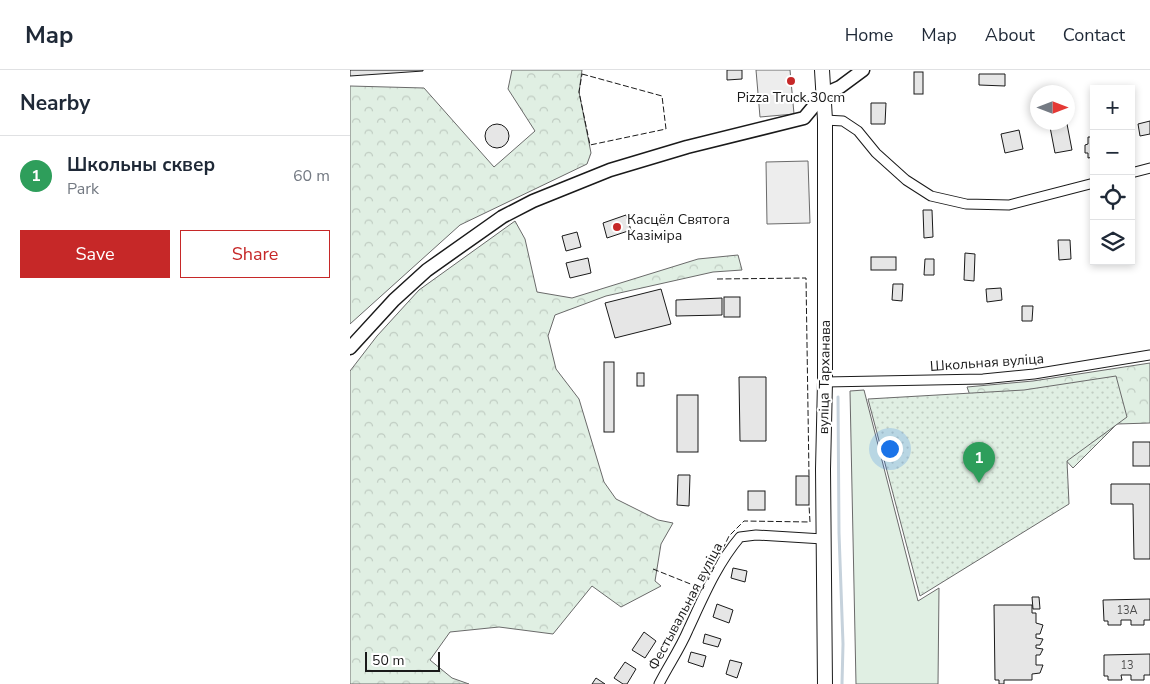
<!DOCTYPE html>
<meta charset="utf-8">
<style>
body{margin:0;font-family:"Nunito Sans",sans-serif;background:#f6f6f7;color:#1f2937}
.controls{position:absolute;right:15px;top:15px;display:grid;overflow:hidden;border-radius:0px;box-shadow:0 2px 8px #0003}
.controls button{width:45px;height:45px;display:grid;place-items:center;padding:0;border:0;border-bottom:1px solid #e0e1e3;background:#fff;color:#1f2937;font:25px sans-serif}
.compass{position:absolute;left:680px;top:15px;width:45px;height:45px;border-radius:50%;background:#fff;box-shadow:0 2px 8px #0003;rotate:90deg}
.scale{position:absolute;left:15px;bottom:12px;width:75px;box-sizing:border-box;padding-left:5px;border:2px solid #1a1a1a;border-top:0;font-size:14px;line-height:18px;white-space:nowrap;color:#1a1a1a;-webkit-text-stroke:4px #fff;paint-order:stroke}
.you{position:absolute;left:539px;top:378px;width:18px;height:18px;margin:-12px;border:4px solid #fff;border-radius:50%;background:#1a73e8;box-shadow:0 0 0 8px #1a73e833}
.badge{display:grid;place-items:center;width:32px;height:32px;border-radius:50%;background:#c62828;color:#fff;font-size:16px;font-weight:700}
.pin{position:absolute;translate:-50% -41px;filter:drop-shadow(0 1px 2px #0008)}
.pin::after{content:'';position:absolute;top:26px;width:18px;height:15px;background:inherit;clip-path:polygon(0 0,100% 0,50% 100%)}
.list{margin:0;padding:0;list-style:none}
h2{display:flex;justify-content:space-between;align-items:center;height:65px;margin:0;padding:0 20px;font-size:21px}
h2 small{font-size:16px;font-weight:400;color:#747a83}
.list li{display:grid;grid-template-columns:32px 1fr auto;gap:15px;align-items:center;box-sizing:border-box;height:80px;padding:0 20px;border-top:1px solid #e0e1e3}
.list b{display:block;font-size:19px;white-space:nowrap}
.list p{margin:0;font-size:16px;white-space:nowrap;color:#747a83}
.list em{font-size:16px;font-style:normal;color:#747a83}
.actions{display:flex;gap:10px;padding:15px 20px}
.actions a{flex:1;padding:11px 0;border:1px solid #c62828;border-radius:0px;text-align:center;font-size:18px;color:#c62828}
.actions .main{background:#c62828;color:#fff}
.icon{flex:none;width:28px;height:28px;fill:none;stroke:currentColor;stroke-width:2;stroke-linecap:round;stroke-linejoin:round}
.map{position:relative;flex:none;width:800px;height:614px;overflow:hidden}
header{display:flex;align-items:center;gap:30px;box-sizing:border-box;height:70px;padding:0 25px;background:#fff;border-bottom:1px solid #e0e1e3}
header strong{font-size:24px}
nav{display:flex;gap:28px;margin-inline-start:auto;font-size:18px}
main{display:flex}
aside{flex:1;background:#fff}
.map>svg:first-child{display:block}
</style>
<header>
<strong>Map</strong>
<nav><a>Home</a><a>Map</a><a>About</a><a>Contact</a></nav>
</header>
<main>
<aside>
<h2>Nearby<small></small></h2>
<ul class="list">
<li><span class="badge" style="background:#2e9e5b">1</span><div><b>Школьны сквер</b><p>Park</p></div><em>60 m</em></li>
</ul>
<div class="actions"><a class="main">Save</a><a>Share</a></div>
</aside>
<div class="map">
<svg width="800" height="614" viewBox="0 0 800 614">
<defs>
<pattern id="forest-crowns" width="20" height="18" patternUnits="userSpaceOnUse" patternTransform="scale(1.25)"><rect width="20" height="18" fill="#e0efe3"/><path d="M2 6a3 3 0 1 1 6 0M12 15a3 3 0 1 1 6 0" fill="none" stroke="#c0ccc2"/></pattern>
<pattern id="park-dots" width="8" height="8" patternUnits="userSpaceOnUse" patternTransform="scale(1.25)"><rect width="8" height="8" fill="#e0efe3"/><path d="M2 2h.1M6 6h.1" fill="none" stroke="#c0ccc2" stroke-width="1.8" stroke-linecap="round"/></pattern>
</defs>
<rect width="100%" height="100%" fill="#fff"/>
<polygon fill="#e0efe3" stroke="#6a6a6a" points="514,320 568,531 589,518 588,614 506,614 500,321"/>
<g fill="url(#forest-crowns)" stroke="#6a6a6a">
<polygon points="162,0 232,0 229,22 241,83 237,94 110,155 0,254 0,16 74,18 144,97 185,61 158,19"/>
<polygon points="165,151 175,169 187,222 222,228 348,189 388,185 392,200 363,202 256,226 205,245 198,266 206,299 229,329 254,412 266,429 308,450 323,453 311,474 305,511 311,516 271,537 242,516 203,564 149,557 100,562 80,590 102,608 119,614 0,614 0,301 27,266 69,220"/>
<polygon points="800,293 800,353 767,354 723,398 698,371 622,331 617,317 683,311"/>
</g>
<polygon fill="url(#park-dots)" stroke="#6a6a6a" points="766,306 777,347 717,391 719,434 570,526 518,329 674,320"/>
<g fill="#ededed" stroke="#6a6a6a">
<polygon points="406,0 440,0 444,44 410,47"/>
<polygon points="458,91 460,153 417,154 416,92"/>
</g>
<g fill="none" stroke-linecap="round" stroke-linejoin="round">
<polyline stroke="#c6d2dc" stroke-width="3" points="488,327 489,463 493,574 492,614"/>
</g>
<g fill="#e6e6e6" stroke="#1a1a1a">
<polygon points="0,0 73,0 73,1 0,6"/>
<polygon points="377,0 392,0 392,9 377,10"/>
<rect x="564" y="2" width="9" height="22"/>
<polygon points="629,4 655,4 655,16 629,15"/>
<polygon points="521,33 536,33 535,54 521,54"/>
<polygon points="800,51 800,64 790,66 788,54"/>
<circle cx="147" cy="66" r="12"/>
<polygon points="717,54 722,80 705,83 700,57"/>
<polygon points="669,60 673,79 655,83 651,64"/>
<polygon points="738,67 744,67 744,87 738,88 738,83 735,83 735,75 738,74"/>
<polygon points="573,140 582,140 583,167 574,168"/>
<polygon points="276,145 281,160 257,168 253,153"/>
<polygon points="227,162 231,177 216,181 212,166"/>
<polygon points="708,170 720,170 721,189 709,190"/>
<polygon points="615,183 625,184 624,211 614,210"/>
<rect x="521" y="187" width="25" height="13"/>
<polygon points="238,188 241,203 220,208 216,193"/>
<polygon points="575,189 584,189 584,205 574,205"/>
<polygon points="543,214 553,214 552,231 542,230"/>
<polygon points="651,218 652,230 637,232 636,219"/>
<polygon points="311,219 321,254 265,268 255,233"/>
<rect x="374" y="227" width="16" height="20"/>
<polygon points="372,228 372,245 326,246 326,230"/>
<polygon points="672,236 683,236 682,251 672,251"/>
<rect x="254" y="292" width="10" height="70"/>
<rect x="287" y="303" width="7" height="13"/>
<polygon points="389,307 416,307 416,371 390,371"/>
<rect x="327" y="325" width="21" height="57"/>
<rect x="783" y="372" width="17" height="24"/>
<polygon points="328,405 340,405 339,436 327,435"/>
<rect x="446" y="406" width="13" height="29"/>
<polygon points="761,414 800,414 800,489 784,489 783,434 761,434"/>
<rect x="398" y="421" width="17" height="19"/>
<polygon points="383,498 397,501 395,512 381,508"/>
<polygon points="682,527 689,527 690,539 683,539"/>
<polygon points="800,529 800,550 794,550 794,555 781,555 781,550 771,550 771,555 758,555 758,551 754,551 753,530"/>
<polygon points="367,534 383,540 379,553 363,547"/>
<polygon points="644,535 682,535 682,543 686,543 686,553 693,555 690,564 686,564 686,568 693,569 690,575 686,575 686,578 693,579 690,585 686,585 686,595 693,595 690,603 682,604 682,610 654,610 654,614 649,614 649,610 645,610"/>
<polygon points="294,562 306,571 295,588 282,580"/>
<polygon points="355,564 371,569 368,577 353,573"/>
<polygon points="341,582 356,586 353,597 338,592"/>
<polygon points="800,584 800,605 794,605 794,610 781,610 781,605 771,605 772,610 758,610 758,606 754,606 754,585"/>
<polygon points="380,590 392,593 387,608 376,604"/>
<polygon points="275,592 286,599 277,614 273,614 264,608"/>
<polygon points="246,608 255,614 242,614"/>
</g>
<g fill="none" stroke-linecap="round" stroke-linejoin="round">
<defs>
<g id="street">
<polyline points="475,50 493,51 508,61 526,83 556,110 581,126 616,134 659,135 744,113"/>
<polyline points="781,103 800,98"/>
<polyline points="475,312 633,309 684,304 800,285"/>
<path d="M309 614C318 596 330 579 338 560 353 528 367 494 390 467L406 465 473 469"/>
</g>
<polyline id="secondary" points="0,278 44,230 77,200 152,147 183,131 260,100 337,77 454,48 474,24 490,17 513,0"/>
<polyline id="primary" points="472,0 475,50 475,312 473,399 475,614"/>
</defs>
<use href="#street" stroke="#1a1a1a" stroke-width="11"/>
<use href="#secondary" stroke="#1a1a1a" stroke-width="15"/>
<use href="#primary" stroke="#1a1a1a" stroke-width="16"/>
<use href="#street" stroke="#fff" stroke-width="9"/>
<use href="#secondary" stroke="#fff" stroke-width="12"/>
<use href="#primary" stroke="#fff" stroke-width="14"/>
<g stroke="#1a1a1a" stroke-width="1" stroke-dasharray="6 2.5" stroke-linecap="butt">
<polygon points="232,4 312,26 316,59 240,75 229,22"/>
<polyline points="367,209 456,208 459,406"/>
<polyline points="303,499 353,519 354,516"/>
<polyline points="358,510 379,466 394,451 460,452 459,435"/>
</g>
</g>
<g fill="#c62828" stroke="#fff" stroke-width="2">
<circle cx="441" cy="11" r="5"/>
<circle cx="267" cy="157" r="5"/>
</g>
<g text-anchor="middle" stroke-width="4" stroke-linejoin="round" paint-order="stroke">
<g font-size="11" fill="#4d4d4d">
<text x="777" y="544">13А</text>
<text x="777" y="599">13</text>
</g>
<g font-size="14" fill="#1a1a1a" stroke="#fff">
<text x="441" y="32">Pizza Truck.30cm</text>
<text x="277" y="154" text-anchor="start">Касцёл Святога<tspan x="277" dy="16">Казіміра</tspan></text>
</g>
<g font-size="14" fill="#1a1a1a" stroke="#fff">
<text transform="translate(637 292) rotate(-4)" y="5">Школьная вуліца</text>
<text transform="translate(474 307) rotate(-89)" y="5">вуліца Тарханава</text>
<text transform="translate(335 536) rotate(-62)" y="5">Фестывальная вуліца</text>
</g>
</g>
</svg>
<div class="controls">
<button>+</button>
<button>−</button>
<button><svg class="icon" aria-label="locate" viewBox="0 0 24 24"><circle cx="12" cy="12" r="6"/><path d="M12 2v4M12 18v4M2 12h4M18 12h4"/></svg></button>
<button><svg class="icon" aria-label="layers" viewBox="0 0 24 24"><path d="M12 4l9 5-9 5-9-5zM3 14l9 5 9-5"/></svg></button>
</div>
<svg class="compass" viewBox="-18 -18 36 36"><path d="M0-13l5 13h-10z" fill="#e53935"/><path d="M0 13l5-13h-10z" fill="#747a83"/></svg>
<div class="scale">50 m</div>
<div class="you"></div>
<div class="pin badge" style="left:629px;top:413px;background:#2e9e5b">1</div>
</div>
</main>
